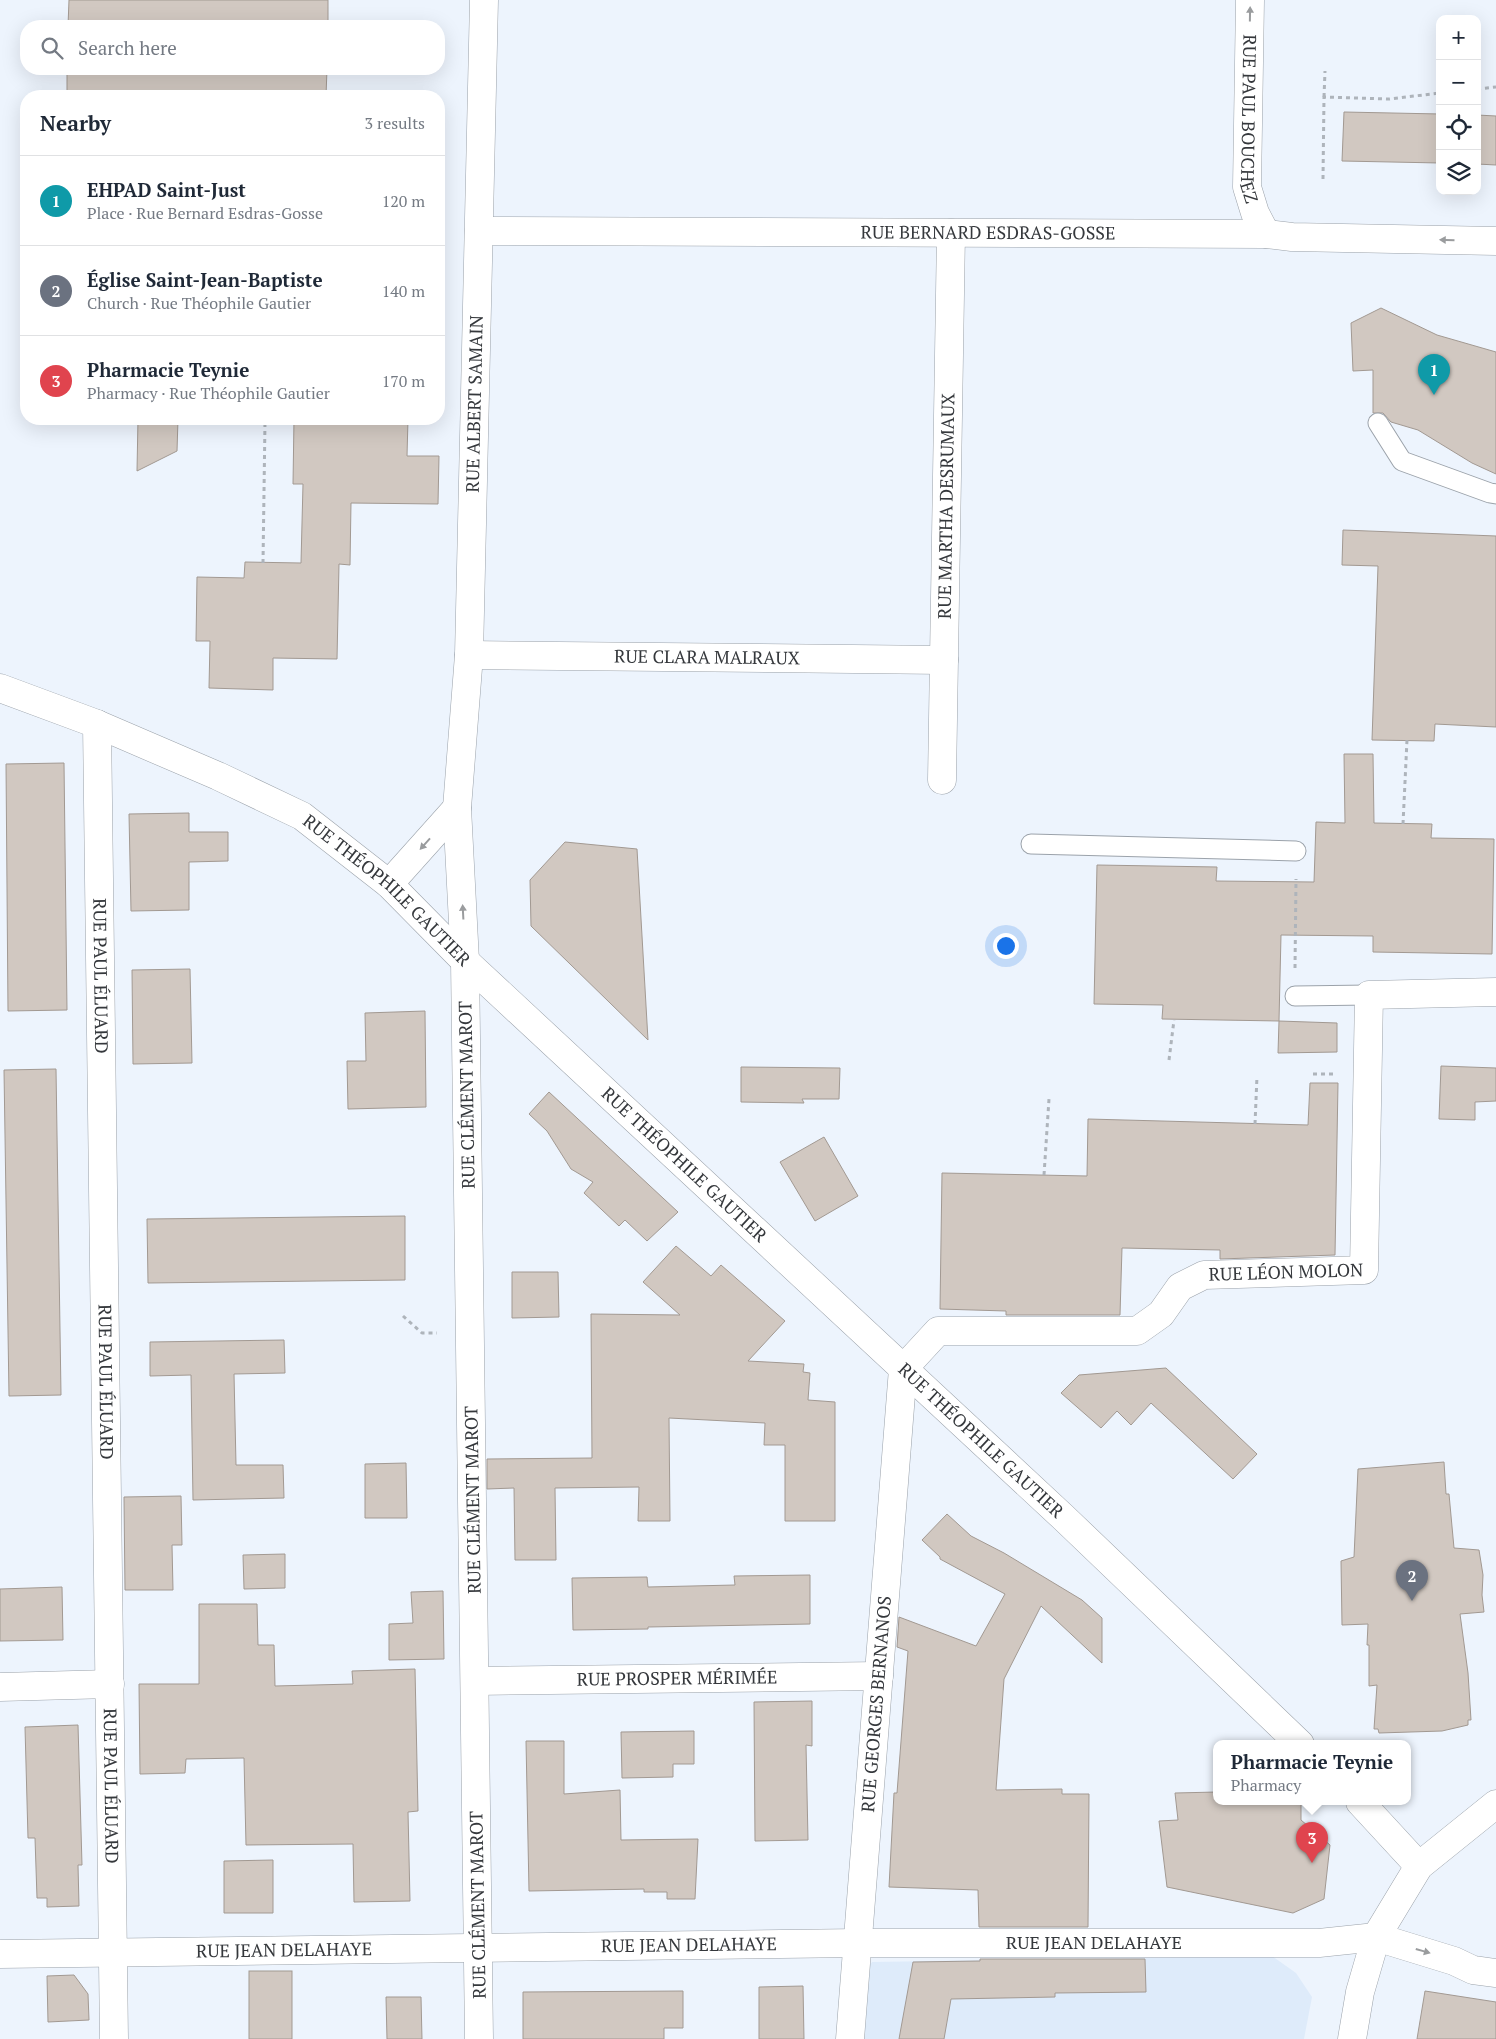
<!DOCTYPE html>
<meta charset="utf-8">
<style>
body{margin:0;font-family:"PT Serif",serif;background:#f2f2f3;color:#1f2937}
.controls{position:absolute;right:15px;top:15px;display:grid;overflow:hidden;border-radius:10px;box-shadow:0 5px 20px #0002}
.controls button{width:45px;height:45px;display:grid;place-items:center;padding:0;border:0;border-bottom:1px solid #e0e1e3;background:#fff;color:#1f2937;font:25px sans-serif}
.you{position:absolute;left:1005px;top:945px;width:18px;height:18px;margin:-12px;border:4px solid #fff;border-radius:50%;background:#1a73e8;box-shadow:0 0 0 8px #1a73e833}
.badge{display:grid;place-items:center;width:32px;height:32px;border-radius:50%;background:#0f766e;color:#fff;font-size:16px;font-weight:700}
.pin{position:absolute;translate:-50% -41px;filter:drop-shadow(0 1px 2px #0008)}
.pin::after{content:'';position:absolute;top:26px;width:18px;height:15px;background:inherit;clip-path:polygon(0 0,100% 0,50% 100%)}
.popup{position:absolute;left:1213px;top:1740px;width:198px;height:65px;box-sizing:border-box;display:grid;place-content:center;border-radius:10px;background:#fff;filter:drop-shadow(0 1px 4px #0005);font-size:16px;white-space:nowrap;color:#747a83}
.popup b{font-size:19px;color:#1f2937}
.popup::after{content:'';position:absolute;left:50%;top:100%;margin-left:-10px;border:10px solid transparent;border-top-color:#fff}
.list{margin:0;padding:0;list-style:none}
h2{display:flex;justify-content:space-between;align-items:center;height:65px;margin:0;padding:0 20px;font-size:21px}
h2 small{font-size:16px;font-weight:400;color:#747a83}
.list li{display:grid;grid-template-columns:32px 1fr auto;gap:15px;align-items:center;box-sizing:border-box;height:90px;padding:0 20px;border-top:1px solid #e0e1e3}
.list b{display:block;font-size:19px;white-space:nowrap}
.list p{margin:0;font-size:16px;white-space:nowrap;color:#747a83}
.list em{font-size:16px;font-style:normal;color:#747a83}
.icon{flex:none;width:28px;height:28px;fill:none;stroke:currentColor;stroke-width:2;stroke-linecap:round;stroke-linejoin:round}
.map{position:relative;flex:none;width:1496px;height:2039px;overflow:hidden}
.search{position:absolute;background:#fff;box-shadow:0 5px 20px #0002;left:20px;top:20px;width:425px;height:55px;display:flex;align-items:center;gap:12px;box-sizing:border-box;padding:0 18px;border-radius:20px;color:#747a83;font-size:19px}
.panel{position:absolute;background:#fff;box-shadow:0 5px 20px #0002;left:20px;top:90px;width:425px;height:335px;border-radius:20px}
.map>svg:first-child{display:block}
</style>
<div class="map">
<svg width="1496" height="2039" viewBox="0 0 1496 2039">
<rect width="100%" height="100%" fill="#edf4fd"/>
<polygon fill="#deebfa" points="1272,1956 1296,1973 1312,1997 1304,2039 860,2039 865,1971 872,1962"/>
<g fill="#d1c8c1" stroke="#a29992">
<polygon points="69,0 328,0 328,26 68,26"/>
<polygon points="67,69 327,69 326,96 67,96"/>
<polygon points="1344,112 1440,114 1440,163 1342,161"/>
<polygon points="1477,115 1496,116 1496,165 1477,164"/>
<polygon points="1381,308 1437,335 1496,352 1496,474 1472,463 1418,430 1391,422 1383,413 1373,413 1373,370 1353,371 1351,323"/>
<polygon points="138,419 178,419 177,451 137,471"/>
<polygon points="294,419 408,419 407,456 439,456 438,504 351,503 350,565 339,564 337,659 273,658 273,690 209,688 210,641 196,641 197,577 244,578 245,562 301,563 303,484 293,484"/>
<polygon points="1343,530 1496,536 1496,727 1435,724 1434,741 1372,740 1378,566 1342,565"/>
<polygon points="1344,754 1373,754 1374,823 1432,824 1431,838 1494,839 1492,954 1373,952 1373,936 1281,935 1279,1021 1337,1023 1337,1052 1278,1053 1279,1021 1162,1019 1163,1005 1094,1004 1097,865 1217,867 1216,881 1314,882 1316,822 1345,823"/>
<polygon points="64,763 67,1010 8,1011 6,764"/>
<polygon points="189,813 189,832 228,832 228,861 189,862 189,910 131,911 129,814"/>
<polygon points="565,842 637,849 648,1040 531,926 530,880"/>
<polygon points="190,969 192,1063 133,1064 132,970"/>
<polygon points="425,1011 426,1107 348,1109 347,1061 366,1061 365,1013"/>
<polygon points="1441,1066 1496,1068 1496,1101 1475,1102 1475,1120 1439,1119"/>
<polygon points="741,1067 840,1068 839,1099 802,1099 804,1103 741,1102"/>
<polygon points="56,1069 61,1395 9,1396 4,1070"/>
<polygon points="1310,1083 1338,1083 1335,1255 1220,1259 1220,1250 1122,1248 1120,1315 1006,1315 1006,1311 940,1309 942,1173 1087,1176 1088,1119 1308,1125"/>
<polygon points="549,1092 678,1212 647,1241 625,1220 619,1226 584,1193 593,1182 571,1169 547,1131 529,1114"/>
<polygon points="824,1137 858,1196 815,1221 780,1162"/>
<polygon points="405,1216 405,1280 148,1283 147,1219"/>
<polygon points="676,1246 711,1276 721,1265 785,1321 748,1361 804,1364 803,1372 810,1373 808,1400 835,1402 835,1521 785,1521 785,1445 764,1445 765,1423 669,1418 670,1521 638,1521 639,1487 555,1488 556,1560 515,1560 514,1488 487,1489 487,1459 592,1458 591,1314 680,1315 643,1282"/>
<polygon points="512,1272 558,1272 559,1317 512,1318"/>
<polygon points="284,1340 285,1373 234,1374 236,1465 283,1465 284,1498 193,1500 191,1375 150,1376 150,1342"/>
<polygon points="1166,1368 1257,1454 1233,1479 1151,1403 1131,1425 1117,1411 1101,1428 1061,1393 1079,1375"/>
<polygon points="1444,1462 1446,1494 1449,1494 1454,1548 1479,1550 1483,1575 1482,1595 1484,1612 1460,1614 1468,1673 1471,1720 1468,1720 1468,1725 1442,1731 1379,1733 1378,1729 1374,1729 1377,1685 1369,1686 1369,1645 1367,1645 1368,1624 1342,1625 1341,1561 1354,1557 1358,1469"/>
<polygon points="406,1463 407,1518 365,1518 365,1464"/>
<polygon points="181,1496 182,1545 172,1545 173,1590 125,1590 124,1497"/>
<polygon points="947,1514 971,1536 1004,1553 1082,1600 1102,1618 1102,1663 1041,1606 1004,1679 996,1790 1062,1789 1062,1794 1089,1794 1088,1927 979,1927 978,1890 889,1887 894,1793 897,1793 908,1651 897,1647 899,1617 976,1646 1005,1594 940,1559 940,1557 922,1540"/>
<polygon points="285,1554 285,1588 244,1589 243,1555"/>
<polygon points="810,1575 810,1624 648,1627 648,1629 573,1630 572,1578 647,1577 648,1587 735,1585 734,1576"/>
<polygon points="62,1587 63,1640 0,1641 0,1589"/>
<polygon points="443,1591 444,1659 389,1660 389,1624 413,1623 411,1592"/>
<polygon points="199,1604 257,1604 258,1645 274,1645 275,1686 353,1684 352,1671 415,1669 418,1811 408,1812 410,1901 354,1902 353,1844 246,1845 244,1758 186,1759 185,1773 140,1774 139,1684 199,1684"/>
<polygon points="812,1701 812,1746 806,1745 808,1840 755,1841 754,1702"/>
<polygon points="78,1725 82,1865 78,1865 79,1906 47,1907 47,1898 37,1898 35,1838 28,1838 25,1727"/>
<polygon points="694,1731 694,1764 673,1764 673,1777 622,1778 621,1732"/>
<polygon points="526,1741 564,1741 564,1794 620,1790 621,1840 698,1839 695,1899 667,1899 667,1892 644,1892 644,1889 529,1891"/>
<polygon points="1217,1792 1217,1802 1301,1802 1301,1820 1330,1845 1324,1899 1293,1913 1167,1887 1159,1821 1178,1820 1175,1793"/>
<polygon points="273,1860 273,1913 224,1913 224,1861"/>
<polygon points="980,1959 1145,1959 1146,1992 1055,1993 1055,1997 951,1999 944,2039 899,2039 913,1962 980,1961"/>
<rect x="249" y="1971" width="43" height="68"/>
<polygon points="74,1975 88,1994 89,2020 48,2022 47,1976"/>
<polygon points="803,1986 804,2039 759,2039 759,1987"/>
<polygon points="683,1991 683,2028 664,2028 664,2039 523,2039 523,1992"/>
<polygon points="1425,1991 1496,2002 1496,2039 1417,2039"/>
<polygon points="386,1997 421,1997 422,2039 387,2039"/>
</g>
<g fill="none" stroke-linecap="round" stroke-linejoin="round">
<defs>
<g id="service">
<polyline points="1378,423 1402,461 1490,493 1496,494"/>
<polyline points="1031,844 1296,851"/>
<polyline points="1295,996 1369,995"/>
</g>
<g id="minor">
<path id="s1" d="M1250 0 1247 187 1255 213 1266 234"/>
<path id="s2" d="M479 231 1266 234 1292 237 1496 241"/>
<path id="s3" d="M469 655 944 660"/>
<path id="s4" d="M97 724 114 2039"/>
<path id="s5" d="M942 780 951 233"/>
<polyline points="389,884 457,808"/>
<path id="s6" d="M475 1681 879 1676"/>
<polyline points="0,1687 110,1684"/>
<path id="s7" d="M0 1954 858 1943H1319L1376 1937 1454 1961 1473 1970 1496 1973"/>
<path id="s8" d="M479 2039 465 961 457 808 469 655 484 0"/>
<path id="s9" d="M850 2039 903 1369 938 1331H1137L1161 1314 1180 1287 1204 1275 1364 1270 1369 995 1496 992"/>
</g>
<g id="tertiary">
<path id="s10" d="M0 688 97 724 218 776 302 816 389 884 465 961 1063 1517 1300 1744"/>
<polyline points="1360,1802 1419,1866"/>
<polyline points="1352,2039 1360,1992 1376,1937 1419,1866 1496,1804"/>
</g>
</defs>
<use href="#service" stroke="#9ba2aa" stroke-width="21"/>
<use href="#minor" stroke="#9ba2aa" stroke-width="29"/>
<use href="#tertiary" stroke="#9ba2aa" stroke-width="29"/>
<g stroke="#aeb4bb" stroke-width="3" stroke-dasharray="4 4" stroke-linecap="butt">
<polyline points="1477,89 1496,87"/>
<polyline points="1324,97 1325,71"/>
<polyline points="1323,179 1324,97 1389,99 1440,93"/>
<polyline points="263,563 265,421"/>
<polyline points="1403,824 1407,740"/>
<polyline points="1295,968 1296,879"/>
<polyline points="1169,1060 1174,1020"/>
<polyline points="1313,1074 1334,1074"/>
<polyline points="1255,1124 1257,1076"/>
<polyline points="1044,1175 1049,1099"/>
<polyline points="403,1316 422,1333 437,1333"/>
</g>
<use href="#service" stroke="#fff" stroke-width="19"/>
<use href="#minor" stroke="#fff" stroke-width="28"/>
<use href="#tertiary" stroke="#fff" stroke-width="28"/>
</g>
<defs><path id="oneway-solid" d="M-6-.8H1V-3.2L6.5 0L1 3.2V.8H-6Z" transform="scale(1.25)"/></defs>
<g fill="#9a9c9e">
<use href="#oneway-solid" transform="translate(1250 14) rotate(-89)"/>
<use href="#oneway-solid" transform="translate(1447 240) rotate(-179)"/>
<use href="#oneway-solid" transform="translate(425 844) rotate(132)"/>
<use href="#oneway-solid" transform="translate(463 912) rotate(-93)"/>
<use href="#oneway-solid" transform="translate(1423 1951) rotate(16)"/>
</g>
<g text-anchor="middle" stroke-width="4" stroke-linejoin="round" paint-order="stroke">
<g font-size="18" fill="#35383c" stroke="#fff">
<text dy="6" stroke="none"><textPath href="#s1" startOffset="119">RUE PAUL BOUCHEZ</textPath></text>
<text dy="6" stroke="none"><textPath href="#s2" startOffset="509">RUE BERNARD ESDRAS-GOSSE</textPath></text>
<text dy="6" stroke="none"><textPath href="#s8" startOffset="1636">RUE ALBERT SAMAIN</textPath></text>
<text dy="6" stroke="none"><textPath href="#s5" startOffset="274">RUE MARTHA DESRUMAUX</textPath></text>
<text dy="6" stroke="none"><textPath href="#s3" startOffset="238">RUE CLARA MALRAUX</textPath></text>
<text dy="6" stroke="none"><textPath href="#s10" startOffset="441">RUE THÉOPHILE GAUTIER</textPath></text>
<text dy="6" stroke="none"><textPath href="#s4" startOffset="252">RUE PAUL ÉLUARD</textPath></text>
<text transform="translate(467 1095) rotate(-91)" y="6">RUE CLÉMENT MAROT</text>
<text dy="6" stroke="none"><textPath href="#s10" startOffset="846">RUE THÉOPHILE GAUTIER</textPath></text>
<text dy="6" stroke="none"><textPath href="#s9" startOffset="1094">RUE LÉON MOLON</textPath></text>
<text dy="6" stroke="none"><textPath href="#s4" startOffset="658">RUE PAUL ÉLUARD</textPath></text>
<text dy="6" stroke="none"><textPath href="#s10" startOffset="1251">RUE THÉOPHILE GAUTIER</textPath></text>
<text transform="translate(473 1500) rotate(-91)" y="6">RUE CLÉMENT MAROT</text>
<text dy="6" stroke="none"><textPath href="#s6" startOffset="202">RUE PROSPER MÉRIMÉE</textPath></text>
<text dy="6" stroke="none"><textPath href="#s9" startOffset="336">RUE GEORGES BERNANOS</textPath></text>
<text dy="6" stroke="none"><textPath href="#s4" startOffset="1062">RUE PAUL ÉLUARD</textPath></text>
<text transform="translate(478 1905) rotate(-91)" y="6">RUE CLÉMENT MAROT</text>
<text dy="6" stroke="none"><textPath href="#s7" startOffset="1094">RUE JEAN DELAHAYE</textPath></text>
<text dy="6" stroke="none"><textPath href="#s7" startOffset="689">RUE JEAN DELAHAYE</textPath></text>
<text dy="6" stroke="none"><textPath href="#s7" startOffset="284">RUE JEAN DELAHAYE</textPath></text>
</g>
</g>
</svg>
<div class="controls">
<button>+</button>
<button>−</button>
<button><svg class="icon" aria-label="locate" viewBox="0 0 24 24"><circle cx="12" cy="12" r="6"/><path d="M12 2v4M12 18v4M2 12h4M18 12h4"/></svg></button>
<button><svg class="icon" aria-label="layers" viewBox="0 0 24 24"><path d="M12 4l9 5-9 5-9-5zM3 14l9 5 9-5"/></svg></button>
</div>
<div class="you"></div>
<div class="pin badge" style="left:1434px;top:395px;background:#0f9aa8">1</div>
<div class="pin badge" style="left:1412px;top:1601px;background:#6b7280">2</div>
<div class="pin badge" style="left:1312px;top:1863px;background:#e0444e">3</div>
<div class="popup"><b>Pharmacie Teynie</b>Pharmacy</div>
<div class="search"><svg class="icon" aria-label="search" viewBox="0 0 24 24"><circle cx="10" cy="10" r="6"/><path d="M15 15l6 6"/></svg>Search here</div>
<section class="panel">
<h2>Nearby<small>3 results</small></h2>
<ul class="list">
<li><span class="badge" style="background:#0f9aa8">1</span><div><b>EHPAD Saint-Just</b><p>Place · Rue Bernard Esdras-Gosse</p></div><em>120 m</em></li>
<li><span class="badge" style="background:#6b7280">2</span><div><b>Église Saint-Jean-Baptiste</b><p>Church · Rue Théophile Gautier</p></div><em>140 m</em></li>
<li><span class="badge" style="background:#e0444e">3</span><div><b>Pharmacie Teynie</b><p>Pharmacy · Rue Théophile Gautier</p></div><em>170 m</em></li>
</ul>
</section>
</div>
